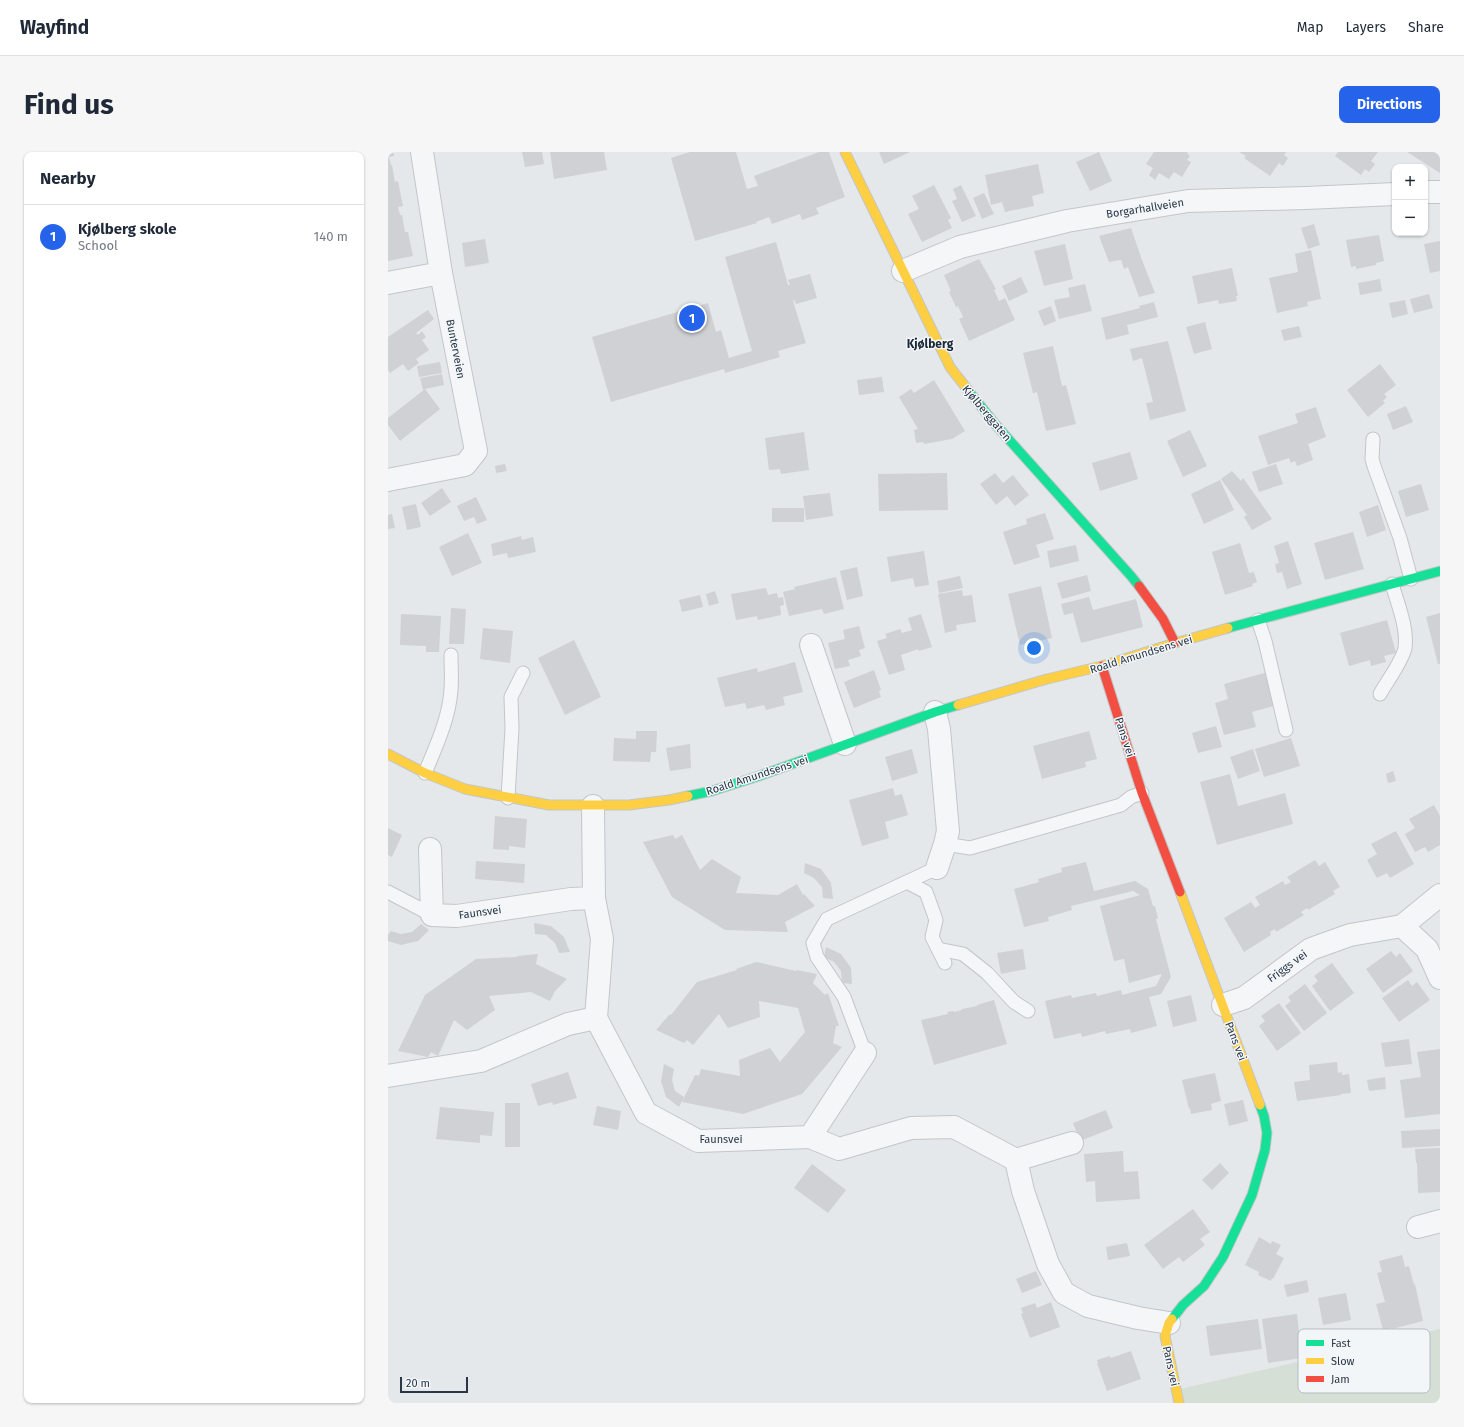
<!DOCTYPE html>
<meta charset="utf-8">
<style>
body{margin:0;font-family:"Fira Sans",sans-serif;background:#f6f6f7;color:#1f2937}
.controls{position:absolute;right:12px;top:12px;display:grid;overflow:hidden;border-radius:8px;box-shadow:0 1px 3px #0004}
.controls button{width:36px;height:36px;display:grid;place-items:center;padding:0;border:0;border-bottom:1px solid #e0e1e3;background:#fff;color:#1f2937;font:20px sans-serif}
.scale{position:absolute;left:12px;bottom:10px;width:68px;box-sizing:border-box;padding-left:4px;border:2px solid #293746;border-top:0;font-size:11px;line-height:14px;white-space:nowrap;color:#293746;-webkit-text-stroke:3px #f3f6f9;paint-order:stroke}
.you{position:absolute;left:646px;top:496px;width:14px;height:14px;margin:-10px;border:3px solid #fff;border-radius:50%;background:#1a73e8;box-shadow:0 0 0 6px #1a73e833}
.badge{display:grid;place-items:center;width:26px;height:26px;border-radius:50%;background:#2563eb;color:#fff;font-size:13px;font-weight:700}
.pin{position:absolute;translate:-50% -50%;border:2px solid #fff;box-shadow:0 1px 4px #0006}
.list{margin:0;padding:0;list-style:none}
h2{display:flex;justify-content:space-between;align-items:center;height:52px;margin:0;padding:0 16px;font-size:17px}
h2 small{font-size:13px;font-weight:400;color:#747a83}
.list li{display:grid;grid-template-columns:26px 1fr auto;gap:12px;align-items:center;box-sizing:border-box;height:64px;padding:0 16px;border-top:1px solid #e0e1e3}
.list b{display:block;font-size:15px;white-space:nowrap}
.list p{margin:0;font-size:13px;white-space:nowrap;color:#747a83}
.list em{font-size:13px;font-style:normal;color:#747a83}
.map{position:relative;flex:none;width:1052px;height:1251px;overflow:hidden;border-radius:8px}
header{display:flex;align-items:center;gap:24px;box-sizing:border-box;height:56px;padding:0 20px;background:#fff;border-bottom:1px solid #e0e1e3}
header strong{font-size:19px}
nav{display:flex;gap:22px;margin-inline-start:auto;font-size:14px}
.intro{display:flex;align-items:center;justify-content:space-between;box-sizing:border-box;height:96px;padding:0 24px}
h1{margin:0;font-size:28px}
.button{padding:10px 18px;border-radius:8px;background:#2563eb;color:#fff;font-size:14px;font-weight:700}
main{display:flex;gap:24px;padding:0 24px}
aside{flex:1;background:#fff;border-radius:8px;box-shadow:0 1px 3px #0004}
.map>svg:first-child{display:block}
</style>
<header>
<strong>Wayfind</strong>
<nav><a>Map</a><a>Layers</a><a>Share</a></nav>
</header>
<div class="intro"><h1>Find us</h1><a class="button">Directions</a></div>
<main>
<aside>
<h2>Nearby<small></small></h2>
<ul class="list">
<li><span class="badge">1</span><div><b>Kjølberg skole</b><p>School</p></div><em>140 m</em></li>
</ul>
</aside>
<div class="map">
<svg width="1052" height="1251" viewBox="0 0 1052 1251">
<rect width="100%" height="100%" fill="#e5e8ea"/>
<polygon fill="#d6dfd5" points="1052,1177 1052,1251 791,1251 788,1238"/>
<g fill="#cfd1d4">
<polygon points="0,0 5,0 6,4 1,5 3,13 4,13 7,30 10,29 15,54 10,55 12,63 14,63 17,80 20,80 25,104 0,109"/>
<polygon points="134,0 154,0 156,12 137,15"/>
<polygon points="162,0 216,0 219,18 166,27"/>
<polygon points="302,0 348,0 359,37 370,34 366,24 431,0 441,0 457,45 428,56 431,62 414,68 412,62 384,72 381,65 368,70 369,71 307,89 283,6"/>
<polygon points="491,0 522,0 496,12"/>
<polygon points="711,0 724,29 702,39 688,10"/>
<polygon points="766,0 800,0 799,1 802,4 799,8 803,10 794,25 786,20 781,27 771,21 767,28 761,23 765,16 758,12"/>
<polygon points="851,0 898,0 896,3 900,6 895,14 891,11 882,24 856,6 858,4"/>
<polygon points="950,0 990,0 983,9 987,12 981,20 977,17 973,23 947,4"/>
<polygon points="1019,0 1052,0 1052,21"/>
<polygon points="650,12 656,41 644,44 646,54 617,60 614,50 603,53 597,23"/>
<polygon points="546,33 563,66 560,68 564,76 534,90 520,62 531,57 524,44"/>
<polygon points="573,33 588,64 574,70 564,49 569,47 565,37"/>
<polygon points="596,41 606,62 594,67 585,46"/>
<polygon points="1007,64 1007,78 1006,78 1004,65"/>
<polygon points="926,72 932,93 920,97 913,76"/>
<polygon points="743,76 754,108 767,141 751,145 740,115 736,117 733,108 721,110 711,84"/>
<polygon points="991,83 996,109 988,111 988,113 968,117 968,114 963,115 958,88"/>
<polygon points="97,87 101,111 77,115 74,91"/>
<polygon points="1052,89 1052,119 1042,121 1036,92"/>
<polygon points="388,90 400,133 402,133 400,128 422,122 429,146 408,152 406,148 405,149 418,191 390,199 392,205 337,221 336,217 223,250 204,185 320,151 328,180 333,178 341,206 364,199 337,105"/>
<polygon points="677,92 685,127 656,134 646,99"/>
<polygon points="923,98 933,147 919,150 920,154 889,161 881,126 910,120 907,102"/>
<polygon points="591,107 608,137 606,138 611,149 617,146 627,168 581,189 571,167 575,165 570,154 568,155 561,140 563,139 556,123"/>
<polygon points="844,116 850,144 848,144 849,149 831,152 830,148 810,152 804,124"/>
<polygon points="633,125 640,140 621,149 614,134"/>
<polygon points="992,127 994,139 972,143 970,131"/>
<polygon points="697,132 704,159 671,167 666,148 682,145 680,136"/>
<polygon points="1041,142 1045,156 1026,161 1022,147"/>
<polygon points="1017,148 1020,162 1004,166 1001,151"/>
<polygon points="766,150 770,165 739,173 741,182 718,188 713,166 752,156 751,154"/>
<polygon points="663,154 668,169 656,174 650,159"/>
<polygon points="40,158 46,167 28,181 30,183 34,179 38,185 34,188 41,198 28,207 31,211 20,219 15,212 2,221 0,218 0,185"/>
<polygon points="817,170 824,197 806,202 798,175"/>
<polygon points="911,174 914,185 896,189 893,178"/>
<polygon points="780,189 798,259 762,268 758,251 765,250 754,206 745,209 742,197"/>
<polygon points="665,194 674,234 678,233 688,272 658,279 649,240 645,241 635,201"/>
<polygon points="52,210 54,221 31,225 29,214"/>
<polygon points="992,212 1008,233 996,242 999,245 995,249 997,251 980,265 959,238"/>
<polygon points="54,222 56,233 37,237 52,257 12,289 0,273 0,266 37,237 35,238 32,226"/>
<polygon points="494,225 496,240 471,243 469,228"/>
<polygon points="546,228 577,279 564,287 536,292 535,290 528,291 526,278 530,277 511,245 523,237 526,241"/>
<polygon points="1018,254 1025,270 1005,278 999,262"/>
<polygon points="928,255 938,285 920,292 925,308 909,314 907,309 903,311 901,306 880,313 870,284 910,271 907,262"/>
<polygon points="802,278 819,314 795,325 779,289"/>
<polygon points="416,280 421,318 393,322 392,317 381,318 377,286"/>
<polygon points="742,300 750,327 712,339 704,311"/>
<polygon points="117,312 119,319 108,321 107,314"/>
<polygon points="888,312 895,332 871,340 864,320"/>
<polygon points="844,319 853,329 855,326 884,367 864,378 856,365 859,363 833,327"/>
<polygon points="559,321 560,358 491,359 490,322"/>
<polygon points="607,321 615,331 625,323 641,343 627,354 619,344 608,353 592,332"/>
<polygon points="832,328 846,358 816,372 803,342"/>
<polygon points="1033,332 1041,358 1018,365 1010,339"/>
<polygon points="54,336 63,350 42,364 33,351"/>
<polygon points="442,341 445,364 418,368 415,344"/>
<polygon points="88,345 99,368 89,372 86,365 76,369 69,354"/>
<polygon points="28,352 33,375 19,378 14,355"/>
<polygon points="990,353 998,378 979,385 971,360"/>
<rect x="384" y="356" width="32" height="14"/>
<polygon points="657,361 666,387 648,393 652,405 626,413 615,380 639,372 638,367"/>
<polygon points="4,362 7,376 0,377 0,363"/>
<polygon points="965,380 976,417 937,428 926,391"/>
<polygon points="80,381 94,411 64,424 51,395"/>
<polygon points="133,384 134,388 145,385 148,400 120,406 119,401 105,404 103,392"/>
<polygon points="900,389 914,432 899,437 894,420 889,421 887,412 891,411 886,394"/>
<polygon points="852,391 861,421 866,420 869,430 864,432 865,434 837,443 824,400"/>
<polygon points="688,393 691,409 662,416 659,399"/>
<polygon points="536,399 541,433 527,435 525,426 503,430 499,405"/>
<polygon points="469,415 475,444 459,448 452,419"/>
<polygon points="699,423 703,439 674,447 669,431"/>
<polygon points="572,424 575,436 551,441 549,429"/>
<polygon points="448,425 456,457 436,462 434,457 401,464 395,440 407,437 406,435"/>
<polygon points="653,434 664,486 632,493 620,442"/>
<polygon points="378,436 380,443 389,441 390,446 395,445 396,453 392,454 393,463 370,468 369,464 348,468 343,442"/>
<polygon points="574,438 575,444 584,443 588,470 568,473 569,478 557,481 550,442"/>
<polygon points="327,439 331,451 321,454 318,442"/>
<polygon points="312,443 315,455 294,460 291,448"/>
<polygon points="701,445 705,458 748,447 755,475 693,491 685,461 676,463 673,452"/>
<polygon points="63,456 78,457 76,492 61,492"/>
<polygon points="1052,461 1052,512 1050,512 1038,465"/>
<polygon points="13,462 53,464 51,500 38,500 38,494 12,493"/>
<polygon points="533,462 544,495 531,499 530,497 513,503 517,518 501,523 489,489 499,486 497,482 512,477 514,481 524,478 520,466"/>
<polygon points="999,468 1008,501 996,504 998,510 983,514 982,508 961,514 952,481"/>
<polygon points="471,474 477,496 471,498 473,504 460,508 462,514 447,517 440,491 457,487 455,478"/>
<polygon points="95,476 125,479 122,511 92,507"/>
<polygon points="186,488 213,545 177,563 150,506"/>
<polygon points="407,510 415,540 395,545 397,553 378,558 376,553 359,557 357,551 337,555 329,526 369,516 370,520"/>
<polygon points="486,518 493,538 491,539 493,545 466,556 456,530"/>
<polygon points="880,520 889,553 864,560 868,575 836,583 827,551 840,547 836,532"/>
<polygon points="828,574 834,595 810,601 804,581"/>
<polygon points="248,579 269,579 268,600 263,600 262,610 225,609 226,586 248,587"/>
<polygon points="701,579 709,607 697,610 698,615 654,627 645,594"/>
<polygon points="903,586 912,614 876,625 867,597"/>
<polygon points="302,592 303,616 282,619 278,596"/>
<polygon points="524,597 530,621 504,629 497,605"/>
<polygon points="865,597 872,619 850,627 842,605"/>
<polygon points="1005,619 1008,629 1000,631 998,622"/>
<polygon points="842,622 850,654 897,641 905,672 829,693 812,630"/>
<polygon points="505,636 507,644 514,642 520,663 497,670 501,686 474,694 461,648"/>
<polygon points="1046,653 1052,664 1052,693 1040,700 1037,695 1027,700 1017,682 1027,676 1021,667"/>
<polygon points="107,664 139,667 137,696 121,694 121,698 105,697"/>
<polygon points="0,676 14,683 4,705 0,703"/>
<polygon points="1008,679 1026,712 1002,726 999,721 989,726 979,708 989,702 983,692"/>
<polygon points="285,683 287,687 294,683 312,718 324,707 353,725 348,741 390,743 409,732 415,743 416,742 427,754 397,770 400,780 337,778 284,745 255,690"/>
<polygon points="927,708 931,714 937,710 952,735 945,739 947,742 920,758 919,756 913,760 916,763 888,780 887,777 882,780 883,783 856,800 836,766 863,750 867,756 872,753 867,745 895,729 897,733 903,730 899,725"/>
<polygon points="88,709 137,712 136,731 87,727"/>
<polygon points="698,710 706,739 747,729 760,737 765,754 767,754 770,766 768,767 783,825 773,842 761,845 769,874 743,881 742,877 718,882 717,879 694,885 693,881 666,887 657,849 683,843 684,846 708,841 709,844 733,838 734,843 768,834 773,824 773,822 741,831 736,807 726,809 712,754 752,743 756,757 752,743 745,739 683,754 684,758 660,765 661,769 636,775 626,737 651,730 650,727 674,720 673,716"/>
<polygon points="417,711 433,717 443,731 445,747 435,746 434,735 426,726 416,721"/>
<polygon points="146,771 163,774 176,785 182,800 171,801 167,791 158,783 147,782"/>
<polygon points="33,772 41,778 30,789 13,793 0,789 0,783 3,779 13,782 24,780"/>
<polygon points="438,795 453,802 463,816 464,832 454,831 453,819 446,810 436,805"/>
<polygon points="635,797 638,817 613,822 609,801"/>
<polygon points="1003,799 1008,805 1012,801 1025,819 995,841 978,817"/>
<polygon points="150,802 148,812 179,827 167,839 162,849 143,840 101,844 107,858 79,878 66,868 50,904 43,900 40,905 10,899 37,843 88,807 129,805 129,804"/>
<polygon points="368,810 408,819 409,818 429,822 425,831 437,843 440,841 451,874 448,874 445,891 454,895 414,942 355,962 294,950 307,923 311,924 313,917 352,924 351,908 382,896 392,910 417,880 410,856 371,849 372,865 340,876 331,862 305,893 299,888 296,891 268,878 282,862 283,863 309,830 349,818 348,817"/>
<polygon points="944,811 966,841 942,859 924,834 930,829 926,824"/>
<polygon points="1020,828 1024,834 1029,830 1042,848 1011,870 994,846"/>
<polygon points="917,832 939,861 916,879 897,854 903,849 900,845"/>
<polygon points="803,843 809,869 785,875 779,849"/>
<polygon points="606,848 619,892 546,913 533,868 560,862 559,860 565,859 566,860 574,858 574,857 589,854 589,853"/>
<polygon points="891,851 913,881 889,899 871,874 877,869 873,864"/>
<polygon points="1021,887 1024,912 997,915 993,891"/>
<polygon points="1052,897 1052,962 1017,966 1012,928 1033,925 1029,900"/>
<polygon points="949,910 950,921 954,920 954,923 961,922 963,941 953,942 953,943 909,949 906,930 922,928 921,913"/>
<polygon points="276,912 286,917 284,928 287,939 296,945 291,955 278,945 273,929"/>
<polygon points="180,920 189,946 165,953 164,950 150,954 143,932"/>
<polygon points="827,921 833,949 823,952 824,958 803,962 802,956 801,957 794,928"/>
<polygon points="997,925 998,937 981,939 979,928"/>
<polygon points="855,948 860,969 841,974 836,952"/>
<rect x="117" y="951" width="15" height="44"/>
<polygon points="209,954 233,959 230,978 205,973"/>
<polygon points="52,955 106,960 104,984 92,983 92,991 48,987"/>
<polygon points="718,958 725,976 692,989 685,971"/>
<polygon points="1052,977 1052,994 1014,996 1013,979"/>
<polygon points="1052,996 1052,1040 1030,1041 1029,1011 1028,1011 1027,997"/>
<polygon points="735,999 736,1020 750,1019 752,1047 708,1050 707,1029 698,1030 696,1002"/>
<polygon points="832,1011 841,1021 824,1038 814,1028"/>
<polygon points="424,1012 458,1038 440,1061 406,1036"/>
<polygon points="805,1057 822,1080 812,1087 817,1093 795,1110 791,1105 775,1117 756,1093"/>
<polygon points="871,1085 883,1092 884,1089 893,1093 888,1102 896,1106 885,1127 884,1126 883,1129 870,1123 871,1120 857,1113"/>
<polygon points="739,1091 742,1104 720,1108 718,1095"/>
<polygon points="1014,1103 1017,1115 1021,1114 1026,1133 1027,1132 1035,1169 1004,1177 1004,1176 995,1178 988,1152 997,1150 989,1121 994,1120 991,1109"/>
<polygon points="648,1119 654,1133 634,1141 628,1127"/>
<polygon points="919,1128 921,1140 899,1145 896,1133"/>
<polygon points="958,1141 963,1168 935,1173 930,1146"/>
<polygon points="663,1150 672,1175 642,1186 633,1162 635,1161 633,1156 647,1151 649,1156"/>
<polygon points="909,1162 914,1206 880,1211 874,1167"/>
<polygon points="870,1167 874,1197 822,1204 818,1174"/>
<polygon points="743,1199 753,1227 719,1239 709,1211 710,1211 709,1208 722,1204 723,1206"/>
</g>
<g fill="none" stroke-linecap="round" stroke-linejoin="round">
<defs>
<g id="lane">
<polyline points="985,287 984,307 986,314 1012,386 1023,427"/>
<polyline points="870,468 877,489 898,578"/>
<path d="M992 542C999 529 1014 510 1017 496 1020 476 1009 450 1004 432"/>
<path d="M37 621C48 594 61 567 63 538 64 526 63 515 63 503"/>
<polyline points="120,646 124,576 123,545 135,521"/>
<polyline points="557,692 582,696 733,653 743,645 754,641"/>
<polyline points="519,730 538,740 548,768 544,785 557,811"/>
<polyline points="0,740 44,763"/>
<polyline points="550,797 575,802 599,821 626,850 640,859"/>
<polyline points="477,901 456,845 429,805 425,791 439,767 549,716"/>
</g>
<g id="street">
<polyline points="1037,40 1052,40"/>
<polyline points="515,119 572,95 679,69 800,49 918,46 1007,42"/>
<polyline points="0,131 53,121"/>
<polyline points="0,328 77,313 88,299 53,121 34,0"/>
<polyline points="423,493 457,592"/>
<polyline points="547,560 551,577 560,679 557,692 549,716"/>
<polyline points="42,697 44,763 69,764 183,747 206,746 205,654"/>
<polyline points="1014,774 1052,743"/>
<polyline points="835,853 856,846 923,797 962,783 1014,774 1039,797 1052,826"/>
<polyline points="208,866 258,961 310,989 422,985 477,901"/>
<polyline points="0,924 93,909 180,872 208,866 214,787 206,746"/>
<polyline points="422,985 451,997 523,976 566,975 628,1008 684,991"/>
<polyline points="628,1008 635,1039 660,1112 676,1141 700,1154 750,1166 781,1171"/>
<polyline points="1030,1075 1052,1069"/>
</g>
<g id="fast">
<polyline points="580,238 607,272 743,424 751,434"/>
<polyline points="840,476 1052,419"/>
<polyline points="300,644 324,639 371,624 547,560 570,553"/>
<polyline points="784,1167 795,1153 816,1134 835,1105 864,1043 877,998 879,981 876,964 872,953"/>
</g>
<g id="slow">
<polyline points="457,0 562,215 580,238"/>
<polyline points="570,553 659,527 714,514 787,491 840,476"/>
<polyline points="0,602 37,621 77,637 161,653 241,653 281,648 300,644"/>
<polyline points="792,740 872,953"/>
<polyline points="784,1167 781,1171 777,1184 791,1251"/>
</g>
<g id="jam">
<polyline points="751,434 775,467 787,491"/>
<polyline points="714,514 754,641 792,740"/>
</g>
</defs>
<use href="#lane" stroke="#c3c6c8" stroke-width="15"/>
<use href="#street" stroke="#c3c6c8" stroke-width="24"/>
<use href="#fast" stroke="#c3c6c8" stroke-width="11"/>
<use href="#slow" stroke="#c3c6c8" stroke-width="11"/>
<use href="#jam" stroke="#c3c6c8" stroke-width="11"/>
<use href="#lane" stroke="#f4f6f7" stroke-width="13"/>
<use href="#street" stroke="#f4f6f7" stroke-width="22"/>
<use href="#fast" stroke="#16e098" stroke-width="9"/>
<use href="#slow" stroke="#ffcf43" stroke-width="9"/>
<use href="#jam" stroke="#f24e42" stroke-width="9"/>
</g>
<g text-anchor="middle" stroke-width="3" stroke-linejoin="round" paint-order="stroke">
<g font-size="11" fill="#293746" stroke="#f3f6f9">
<text transform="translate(757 56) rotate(-9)" y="4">Borgarhallveien</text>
<text transform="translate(68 197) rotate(79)" y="4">Bunterveien</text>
<text transform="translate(599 261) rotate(50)" y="4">Kjølberggaten</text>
<text transform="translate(753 502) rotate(-17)" y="4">Roald Amundsens vei</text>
<text transform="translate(737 585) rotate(72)" y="4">Pans vei</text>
<text transform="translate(369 623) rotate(-18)" y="4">Roald Amundsens vei</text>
<text transform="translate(92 760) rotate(-8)" y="4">Faunsvei</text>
<text transform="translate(899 814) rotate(-36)" y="4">Friggs vei</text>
<text transform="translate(848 889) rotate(69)" y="4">Pans vei</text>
<text x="333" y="991">Faunsvei</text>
<text transform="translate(783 1214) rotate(78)" y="4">Pans vei</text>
</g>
<g font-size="12" font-weight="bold" fill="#1b2837" stroke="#f3f6f9">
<text x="542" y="196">Kjølberg</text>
</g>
</g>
<rect x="910" y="1177" width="132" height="64" rx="6" fill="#f3f6f9" stroke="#b6bdc3" stroke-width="1"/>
<rect x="918" y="1188" width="18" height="6" fill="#16e098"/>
<rect x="918" y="1206" width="18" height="6" fill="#ffcf43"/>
<rect x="918" y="1224" width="18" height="6" fill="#f24e42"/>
<g font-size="11" fill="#293746">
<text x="943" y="1195">Fast</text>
<text x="943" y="1213">Slow</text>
<text x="943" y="1231">Jam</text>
</g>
</svg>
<div class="controls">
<button>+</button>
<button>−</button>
</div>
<div class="scale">20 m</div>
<div class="you"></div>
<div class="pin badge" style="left:304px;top:166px">1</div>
</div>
</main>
